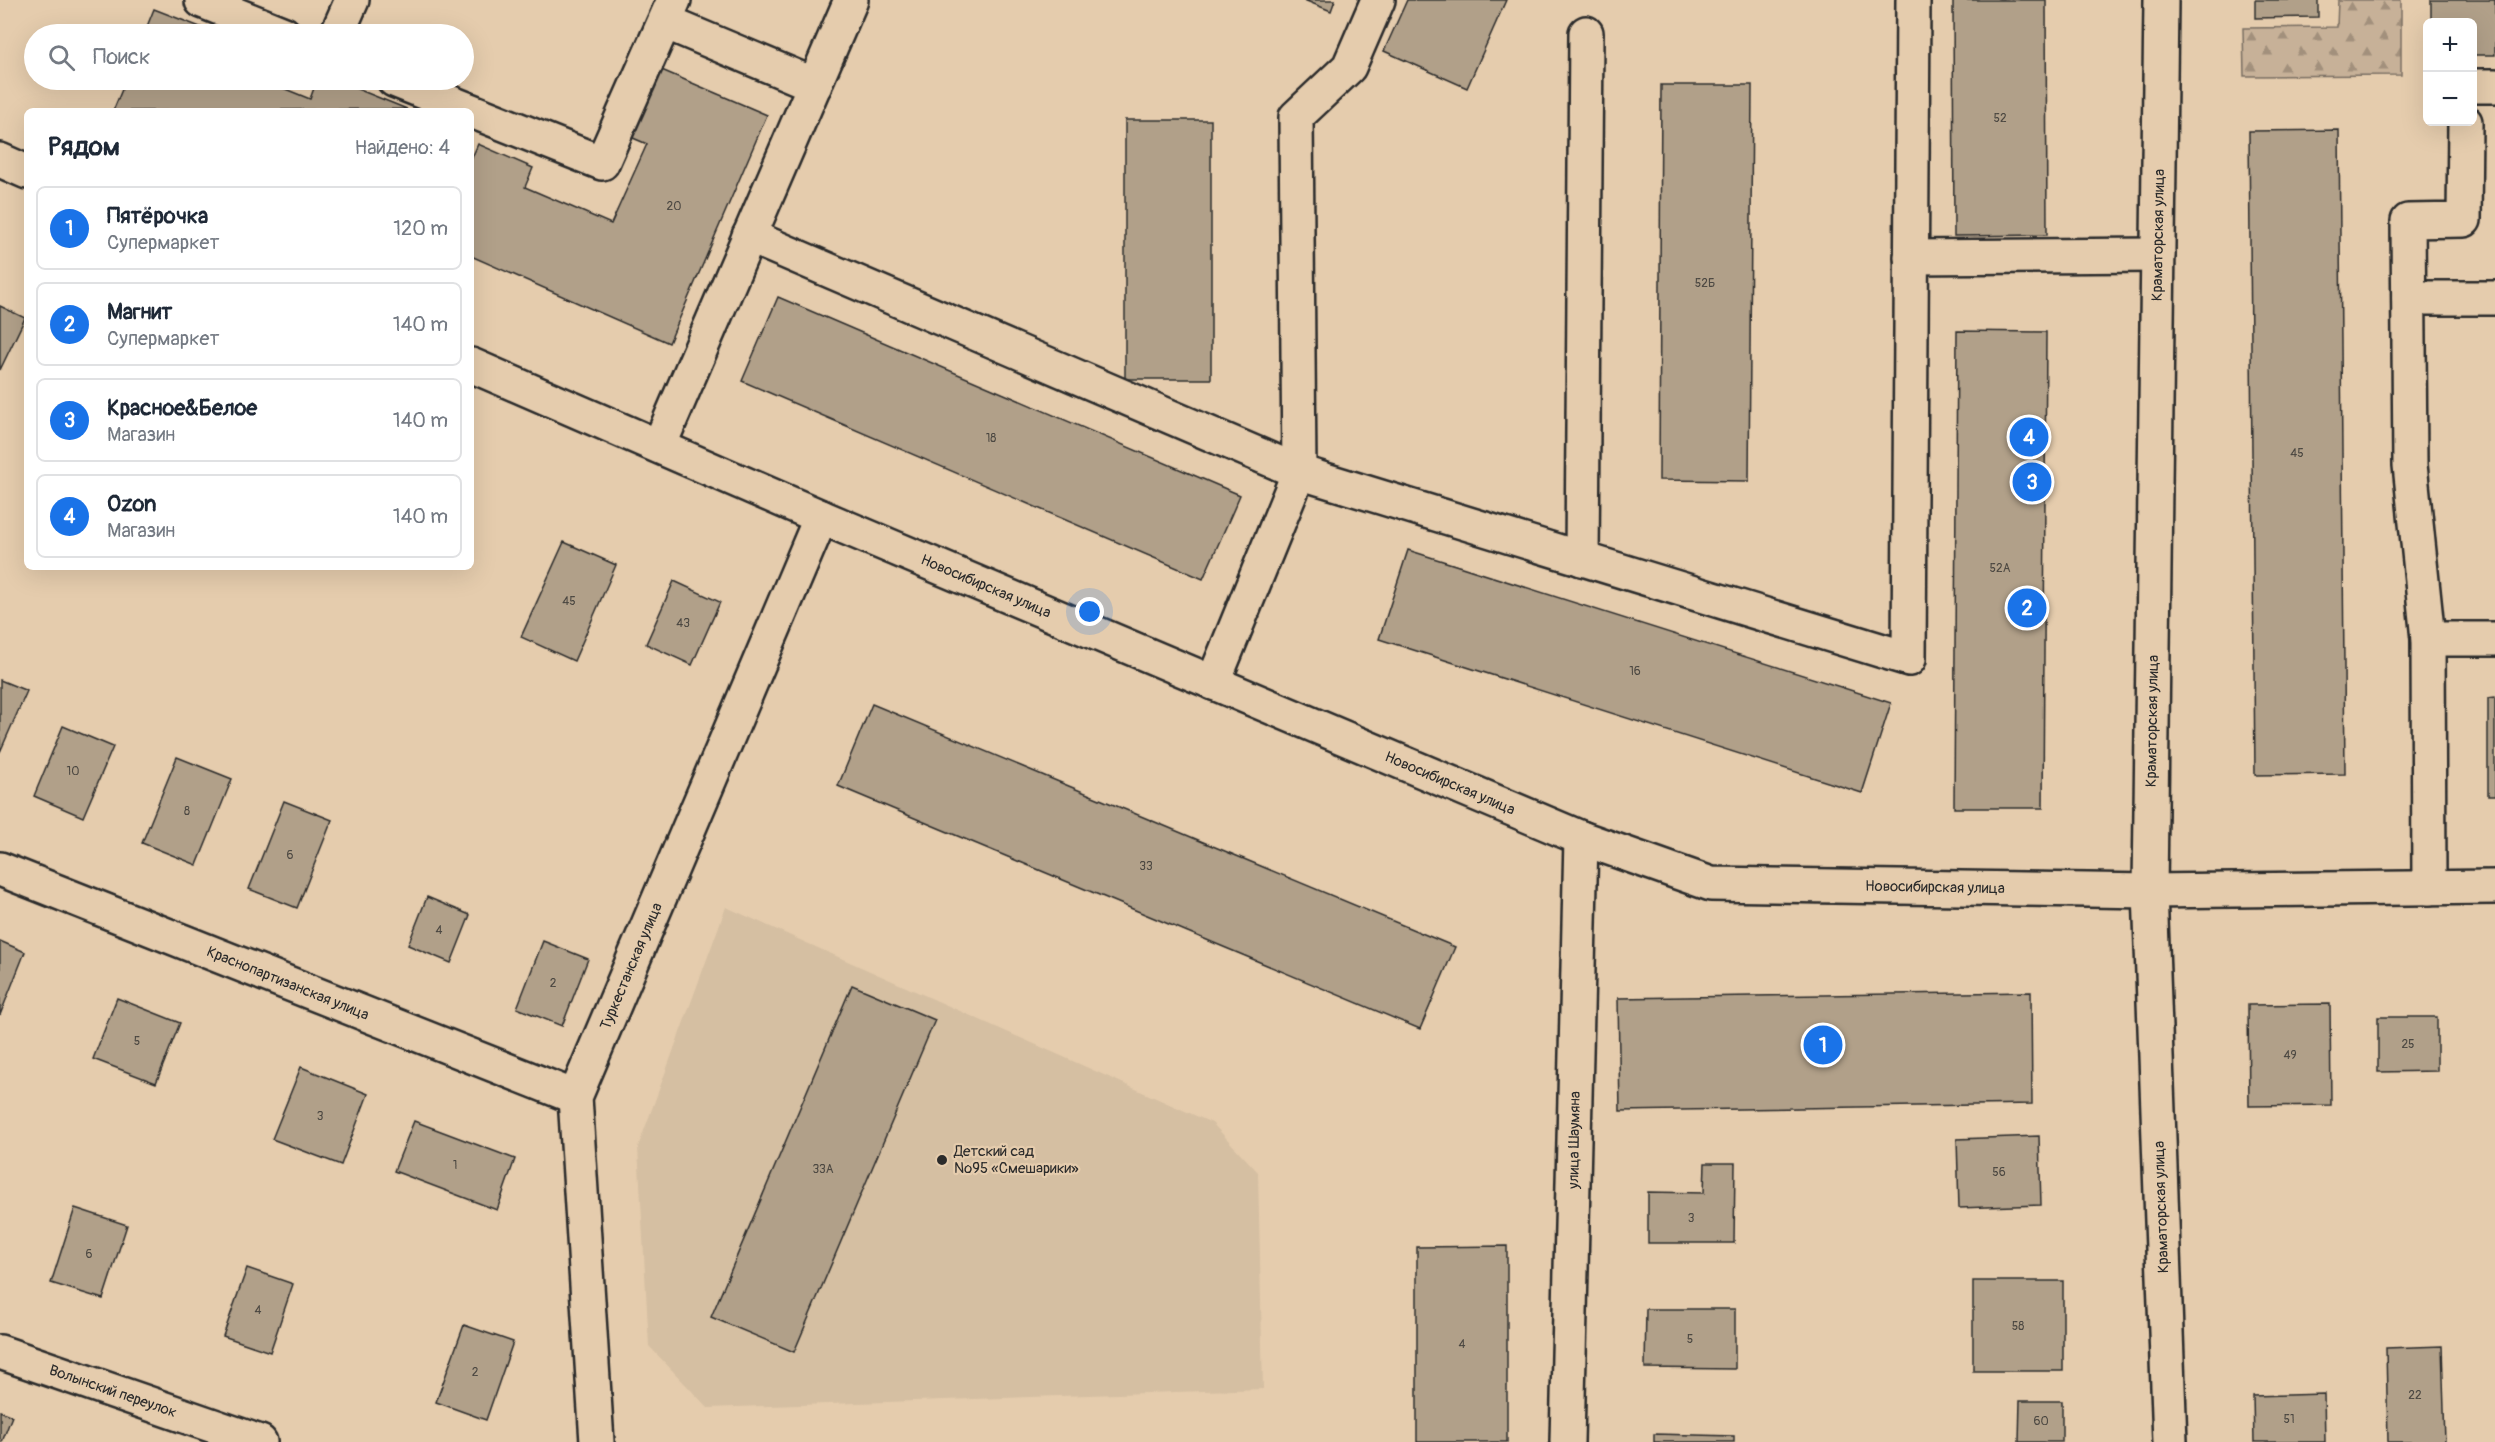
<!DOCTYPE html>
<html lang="ru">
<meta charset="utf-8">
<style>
body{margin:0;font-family:Pangolin,sans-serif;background:#f6f6f7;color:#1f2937}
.controls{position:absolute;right:18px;top:18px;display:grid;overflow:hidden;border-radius:9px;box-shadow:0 6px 24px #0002}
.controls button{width:54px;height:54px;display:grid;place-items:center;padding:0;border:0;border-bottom:2px solid #e0e1e3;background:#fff;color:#1f2937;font:30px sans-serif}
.you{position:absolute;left:1090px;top:612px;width:21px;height:21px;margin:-15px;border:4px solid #fff;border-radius:50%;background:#1a73e8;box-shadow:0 0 0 9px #1a73e833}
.badge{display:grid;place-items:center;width:39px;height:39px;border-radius:50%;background:#1a73e8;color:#fff;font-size:20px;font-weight:700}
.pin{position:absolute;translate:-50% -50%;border:3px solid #fff;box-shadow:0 2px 6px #0006}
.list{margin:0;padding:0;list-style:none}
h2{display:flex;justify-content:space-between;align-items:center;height:78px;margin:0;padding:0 24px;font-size:26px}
h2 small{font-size:20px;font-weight:400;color:#747a83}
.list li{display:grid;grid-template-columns:39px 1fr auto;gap:18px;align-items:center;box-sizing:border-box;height:84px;margin:0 12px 12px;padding:0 12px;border:2px solid #e0e1e3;border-radius:9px}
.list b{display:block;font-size:22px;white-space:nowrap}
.list p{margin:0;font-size:20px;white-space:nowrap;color:#747a83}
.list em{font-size:20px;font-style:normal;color:#747a83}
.icon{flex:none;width:33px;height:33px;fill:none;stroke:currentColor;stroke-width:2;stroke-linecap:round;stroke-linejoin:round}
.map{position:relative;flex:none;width:2495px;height:1442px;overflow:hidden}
.search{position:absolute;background:#fff;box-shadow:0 6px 24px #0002;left:24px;top:24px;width:450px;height:66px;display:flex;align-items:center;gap:15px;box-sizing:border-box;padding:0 21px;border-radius:33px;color:#747a83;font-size:22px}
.panel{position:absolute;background:#fff;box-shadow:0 6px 24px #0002;left:24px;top:108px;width:450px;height:462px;border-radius:9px}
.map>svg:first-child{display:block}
</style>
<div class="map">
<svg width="2495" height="1442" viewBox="0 0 2495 1442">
<defs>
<pattern id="forest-firs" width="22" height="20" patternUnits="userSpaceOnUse" patternTransform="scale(1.5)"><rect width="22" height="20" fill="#c7b198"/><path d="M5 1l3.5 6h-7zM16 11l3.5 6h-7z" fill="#a2907c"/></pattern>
</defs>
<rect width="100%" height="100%" fill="#e5ccad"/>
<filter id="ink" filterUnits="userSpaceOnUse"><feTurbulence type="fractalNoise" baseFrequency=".0167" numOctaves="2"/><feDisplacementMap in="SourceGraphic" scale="12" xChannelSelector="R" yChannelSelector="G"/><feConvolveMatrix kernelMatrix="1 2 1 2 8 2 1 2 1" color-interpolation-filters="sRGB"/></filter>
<g filter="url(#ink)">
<polygon fill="#d5bfa2" points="726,907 1212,1123 1258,1172 1263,1389 708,1408 649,1346 638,1147"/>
<polygon fill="url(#forest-firs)" stroke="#796e62" stroke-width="1.5" points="2338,0 2401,0 2401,75 2244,76 2243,28 2337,27"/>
<g fill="#b1a089" stroke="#2b2b2b" stroke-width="1.5">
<polygon points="1304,0 1335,0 1331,11"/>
<polygon points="1407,0 1506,0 1467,88 1384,51"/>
<polygon points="1953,0 2046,0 2047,235 1954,236"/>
<polygon points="2255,0 2318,0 2318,17 2255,18"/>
<polygon points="2431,0 2495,0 2495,55 2472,55 2472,22 2431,22"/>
<polygon points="154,9 218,34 144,34"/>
<polygon points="657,68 767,115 669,343 471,256 471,160 478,144 533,168 525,187 611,224 647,144 626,135"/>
<polygon points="126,80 263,80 310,99 317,80 335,80 407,109 113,111"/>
<polygon points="1661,85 1752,85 1749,481 1659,480"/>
<rect x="1125" y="120" width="86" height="259"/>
<polygon points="2339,130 2345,774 2255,775 2249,131"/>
<polygon points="778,297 1240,495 1203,579 742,381"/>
<polygon points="0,306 25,318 0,370"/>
<polygon points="1957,331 2046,332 2043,808 1954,808"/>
<polygon points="564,542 616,565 574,661 521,637"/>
<polygon points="1408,550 1891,703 1862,793 1379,639"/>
<polygon points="674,581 720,602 692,665 646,644"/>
<polygon points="0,680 27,691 0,752"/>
<polygon points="2495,697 2495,796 2488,796 2488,698"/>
<polygon points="872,704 1455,947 1420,1029 838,786"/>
<polygon points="63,726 113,747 83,817 34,796"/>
<polygon points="177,757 232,779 197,865 142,843"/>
<polygon points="284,801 332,820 297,908 249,889"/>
<polygon points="427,897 470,915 451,963 408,945"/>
<polygon points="0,941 25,952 0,1015"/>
<polygon points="543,941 588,959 562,1026 517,1008"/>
<polygon points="852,985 935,1020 794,1352 711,1317"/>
<polygon points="2031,992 2032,1104 1620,1111 1618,998"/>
<polygon points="117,998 180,1023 156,1083 93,1059"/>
<polygon points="2330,1004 2331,1105 2249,1106 2248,1005"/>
<polygon points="2378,1017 2437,1017 2437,1071 2378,1072"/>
<polygon points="301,1067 368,1094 341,1165 272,1139"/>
<polygon points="414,1121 515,1159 497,1210 394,1171"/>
<polygon points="2039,1136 2041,1205 1959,1208 1957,1139"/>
<polygon points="1705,1163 1735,1163 1734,1243 1648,1243 1648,1192 1704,1193"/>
<polygon points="75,1208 127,1225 103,1299 51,1283"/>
<polygon points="1507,1246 1507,1442 1417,1442 1417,1247"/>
<polygon points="247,1268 293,1284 270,1352 223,1336"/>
<rect x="1973" y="1281" width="90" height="90"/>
<polygon points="1646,1309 1735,1309 1735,1369 1645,1368"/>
<polygon points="464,1325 513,1342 486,1420 436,1402"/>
<polygon points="2442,1346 2445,1442 2388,1442 2386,1348"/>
<polygon points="2324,1394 2325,1442 2254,1442 2253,1396"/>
<polygon points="2020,1401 2062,1401 2062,1442 2019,1442"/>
<polygon points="0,1411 12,1416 2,1442 0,1442"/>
<polygon points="1654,1434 1734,1436 1734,1442 1654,1442"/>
</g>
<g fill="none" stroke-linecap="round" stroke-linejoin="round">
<defs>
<g id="minor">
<polyline points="202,1 284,34"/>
<polyline points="665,22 815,85"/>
<polyline points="337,34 352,0"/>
<polyline points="394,80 602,163 674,0"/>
<polyline points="2472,86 2495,86"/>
<polyline points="749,236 1299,472 1909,659 1913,0"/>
<polyline points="1911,257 2158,255"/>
<polyline points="2409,298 2495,298"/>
<polyline points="659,446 851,0"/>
<polyline points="1582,559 1586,33"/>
<polyline points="2428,639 2495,639"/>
<polyline points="1213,683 1299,472 1296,117 1349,67 1378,0"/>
<polyline points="0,869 575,1097"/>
<polyline points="2429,888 2428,639 2410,465 2408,221 2464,220 2465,122"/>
<polyline points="2150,891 2170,1442"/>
<polyline points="0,1352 260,1442"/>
<polyline points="597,1442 575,1097 821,517"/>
<polyline points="1567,1442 1581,838"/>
</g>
<g id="major">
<polyline points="0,160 27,172"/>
<polyline points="471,365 821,517 1581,838 1711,884 2150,891 2495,887"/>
<polyline points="2150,891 2161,0"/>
</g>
</defs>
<use href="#minor" stroke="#2b2b2b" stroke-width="38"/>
<use href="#major" stroke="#2b2b2b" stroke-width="38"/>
<use href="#minor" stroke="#e5ccad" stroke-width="33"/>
<use href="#major" stroke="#e5ccad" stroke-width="33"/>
</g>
</g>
<circle fill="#2b2b2b" stroke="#e5ccad" stroke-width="2" cx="942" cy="1160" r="6"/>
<g text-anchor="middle" stroke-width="4.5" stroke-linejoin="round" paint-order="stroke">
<g font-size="12" fill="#4c4842">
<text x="2000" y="122">52</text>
<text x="674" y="210">20</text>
<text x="1705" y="287">52Б</text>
<text x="991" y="442">18</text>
<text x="2297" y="457">45</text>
<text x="2000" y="572">52А</text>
<text x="569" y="605">45</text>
<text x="683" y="627">43</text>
<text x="1635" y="675">16</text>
<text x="73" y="775">10</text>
<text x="187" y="815">8</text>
<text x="290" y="859">6</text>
<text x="1146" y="870">33</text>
<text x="439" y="934">4</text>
<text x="553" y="987">2</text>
<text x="137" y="1045">5</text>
<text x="2408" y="1048">25</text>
<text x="2290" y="1059">49</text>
<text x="320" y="1120">3</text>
<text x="455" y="1169">1</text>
<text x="823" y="1173">33А</text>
<text x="1999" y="1176">56</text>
<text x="1691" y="1222">3</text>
<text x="89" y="1258">6</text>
<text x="258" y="1314">4</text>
<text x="2018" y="1330">58</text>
<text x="1690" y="1343">5</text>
<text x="1462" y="1348">4</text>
<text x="475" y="1376">2</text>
<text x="2415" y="1399">22</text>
<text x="2289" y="1423">51</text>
<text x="2041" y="1425">60</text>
</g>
<g font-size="15" fill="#2b2b2b" stroke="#e5ccad">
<text transform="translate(2158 235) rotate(-89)" y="5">Краматорская улица</text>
<text transform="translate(986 586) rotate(23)" y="5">Новосибирская улица</text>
<text transform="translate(2152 721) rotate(-89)" y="5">Краматорская улица</text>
<text transform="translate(1450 783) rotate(23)" y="5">Новосибирская улица</text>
<text transform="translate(1935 887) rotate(1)" y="5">Новосибирская улица</text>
<text transform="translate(631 966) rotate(-67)" y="5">Туркестанская улица</text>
<text transform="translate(288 983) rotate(22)" y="5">Краснопартизанская улица</text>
<text transform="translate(1574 1140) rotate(-89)" y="5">улица Шаумяна</text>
<text transform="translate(2161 1207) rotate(-92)" y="5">Краматорская улица</text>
<text transform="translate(113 1391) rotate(19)" y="5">Волынский переулок</text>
</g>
<g font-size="15" fill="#2b2b2b" stroke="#e5ccad" text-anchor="start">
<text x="954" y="1156">Детский сад<tspan x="954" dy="17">№95 «Смешарики»</tspan></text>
</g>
</g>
</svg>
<div class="controls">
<button>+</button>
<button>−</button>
</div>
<div class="you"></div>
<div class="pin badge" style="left:1823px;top:1045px">1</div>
<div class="pin badge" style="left:2027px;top:608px">2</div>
<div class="pin badge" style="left:2032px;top:482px">3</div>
<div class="pin badge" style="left:2029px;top:437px">4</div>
<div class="search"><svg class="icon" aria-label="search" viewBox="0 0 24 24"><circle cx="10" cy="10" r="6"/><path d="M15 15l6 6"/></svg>Поиск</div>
<section class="panel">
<h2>Рядом<small>Найдено: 4</small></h2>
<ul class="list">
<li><span class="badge">1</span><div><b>Пятёрочка</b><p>Супермаркет</p></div><em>120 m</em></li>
<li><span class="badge">2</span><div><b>Магнит</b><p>Супермаркет</p></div><em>140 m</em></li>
<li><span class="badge">3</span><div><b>Красное&amp;Белое</b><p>Магазин</p></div><em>140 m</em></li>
<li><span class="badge">4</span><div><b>Ozon</b><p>Магазин</p></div><em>140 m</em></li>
</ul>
</section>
</div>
